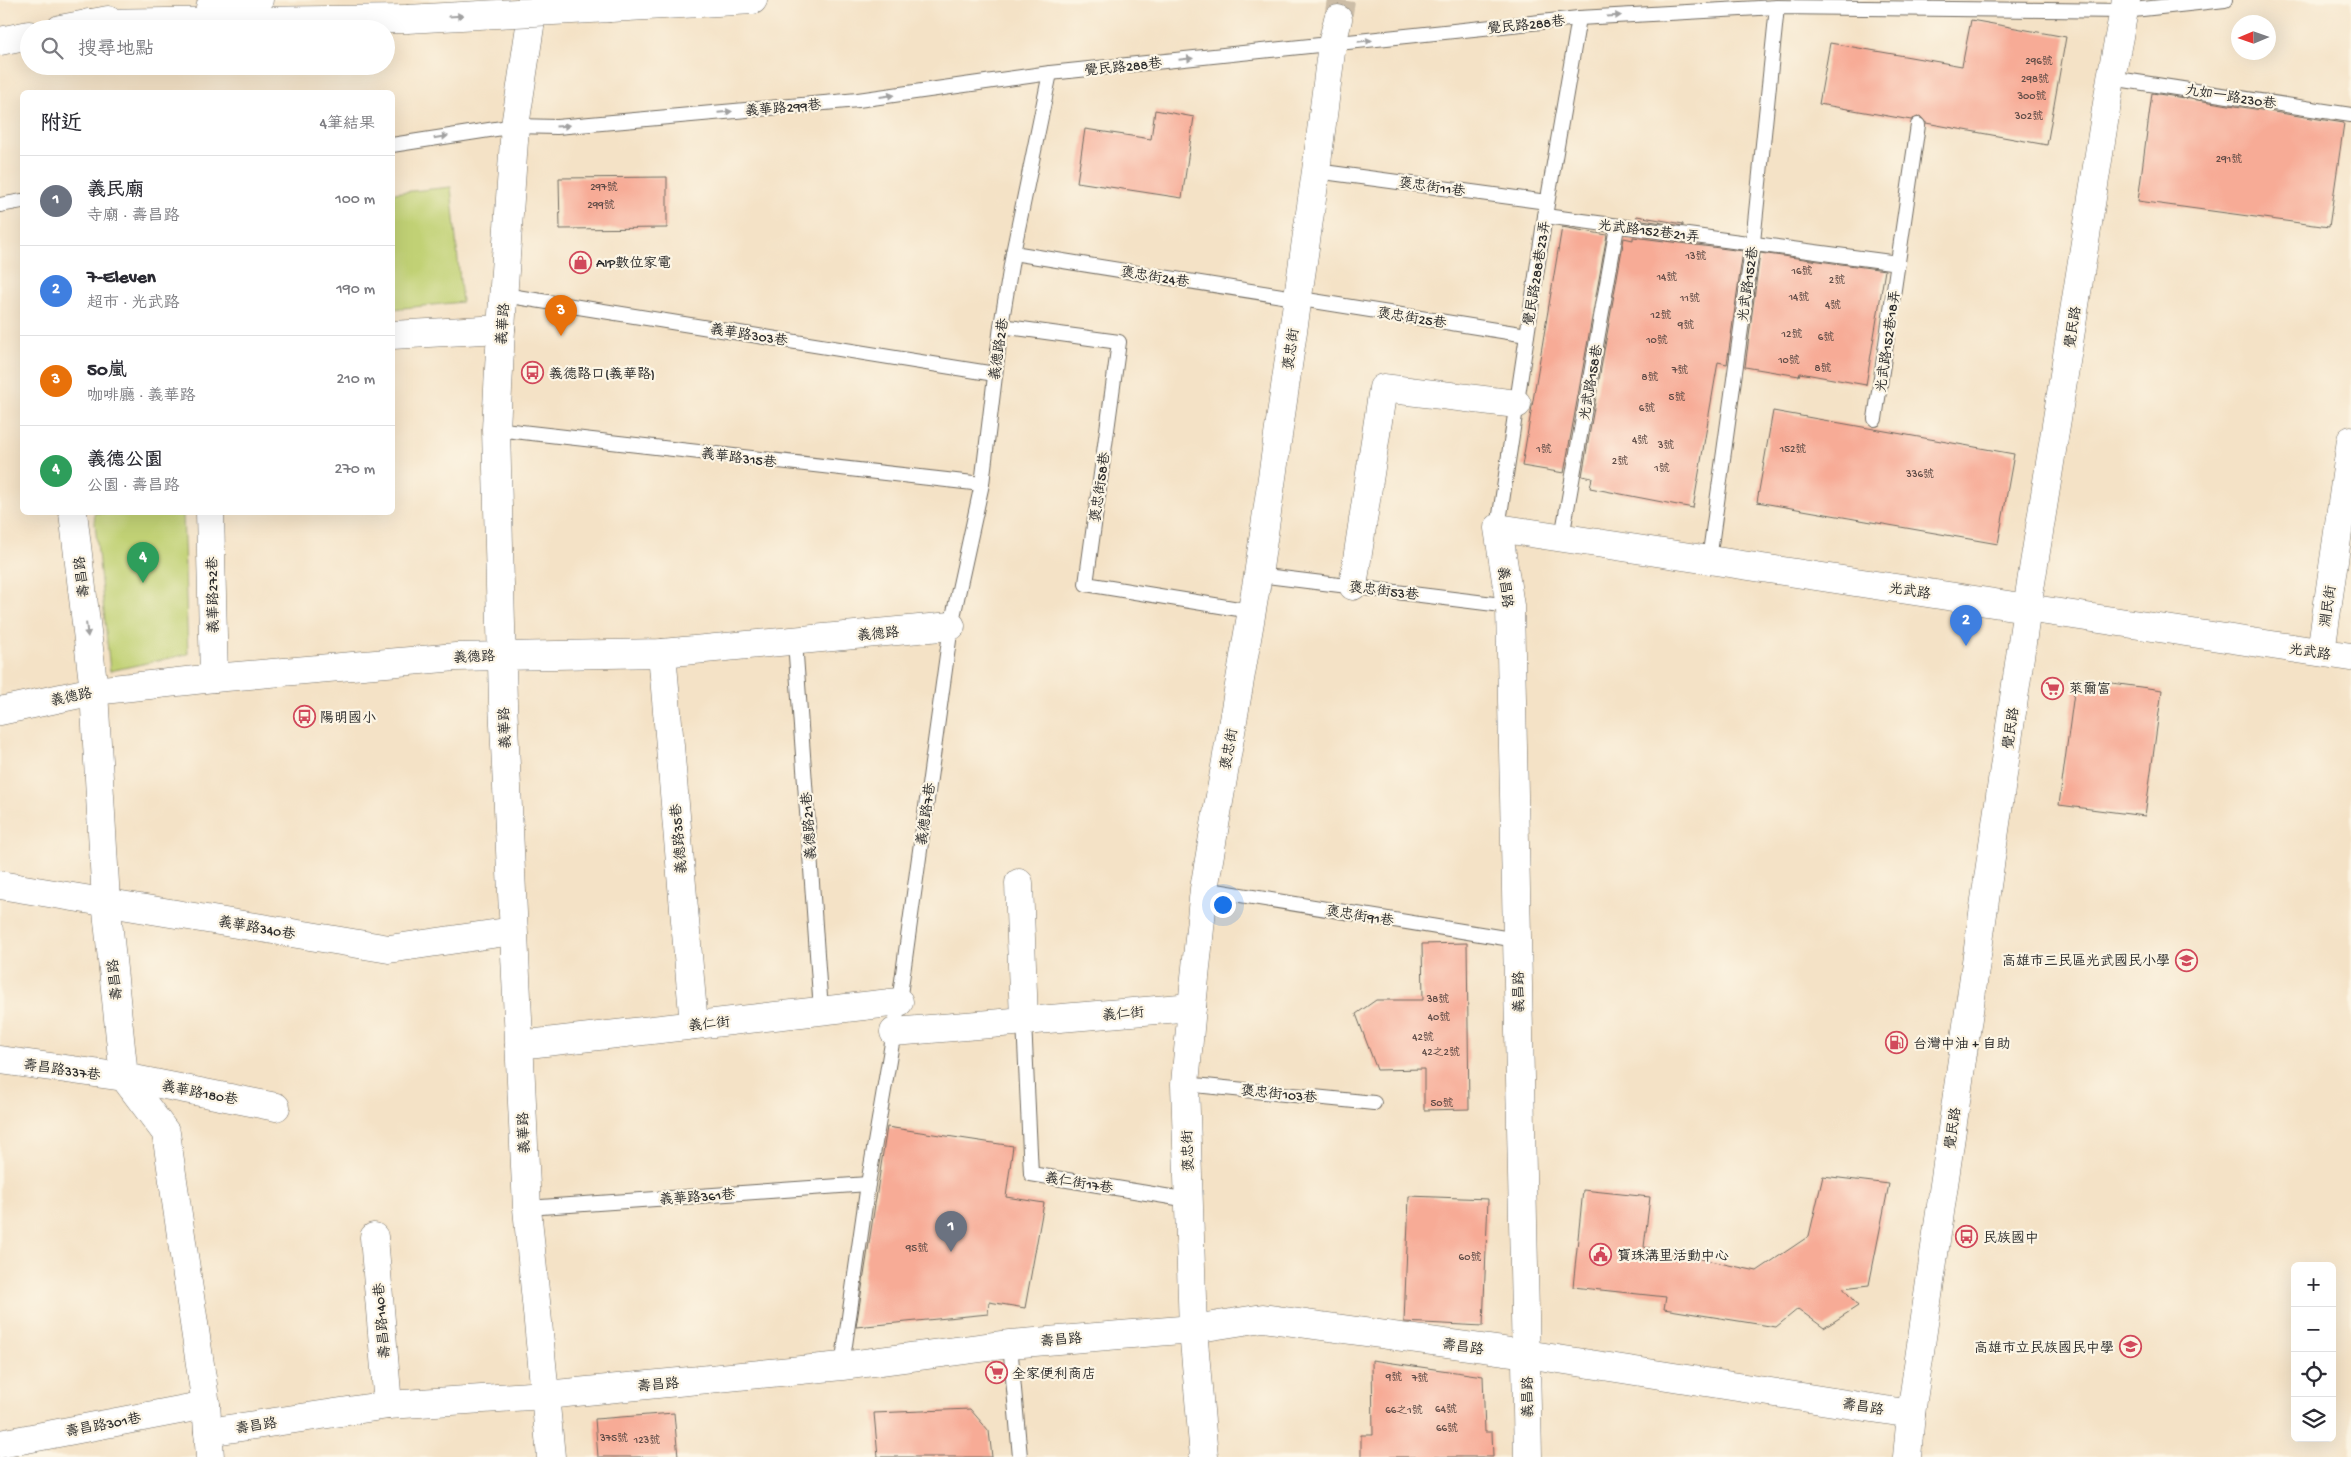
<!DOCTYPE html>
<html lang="zh-TW">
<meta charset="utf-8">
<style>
body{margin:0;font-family:"Gochi Hand","LXGW WenKai TC",sans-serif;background:#f7f7f7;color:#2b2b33}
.controls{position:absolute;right:15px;bottom:15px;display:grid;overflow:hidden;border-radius:8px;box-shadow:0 5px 20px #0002}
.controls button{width:45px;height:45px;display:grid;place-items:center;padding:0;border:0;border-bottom:1px solid #e1e1e2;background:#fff;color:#2b2b33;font:25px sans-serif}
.compass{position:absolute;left:2231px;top:15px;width:45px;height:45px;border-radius:50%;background:#fff;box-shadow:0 5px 20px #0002;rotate:268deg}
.you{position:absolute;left:1222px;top:904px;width:18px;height:18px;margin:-12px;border:4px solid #fff;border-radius:50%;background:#1a73e8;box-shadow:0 0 0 8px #1a73e833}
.badge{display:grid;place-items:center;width:32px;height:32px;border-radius:50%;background:#d1495b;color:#fff;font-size:16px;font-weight:700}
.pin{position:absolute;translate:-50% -41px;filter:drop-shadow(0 1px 2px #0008)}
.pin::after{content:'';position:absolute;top:26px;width:18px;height:15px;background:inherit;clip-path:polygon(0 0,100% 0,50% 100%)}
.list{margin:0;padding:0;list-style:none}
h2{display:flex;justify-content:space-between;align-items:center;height:65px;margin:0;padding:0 20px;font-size:21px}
h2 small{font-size:16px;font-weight:400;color:#7c7c81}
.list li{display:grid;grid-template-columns:32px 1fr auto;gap:15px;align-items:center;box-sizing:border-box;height:90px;padding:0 20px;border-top:1px solid #e1e1e2}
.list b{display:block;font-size:19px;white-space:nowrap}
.list p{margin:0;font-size:16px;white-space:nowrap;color:#7c7c81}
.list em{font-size:16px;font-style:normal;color:#7c7c81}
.icon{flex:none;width:28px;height:28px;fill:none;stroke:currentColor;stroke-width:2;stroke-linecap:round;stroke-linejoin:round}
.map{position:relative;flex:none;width:2351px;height:1457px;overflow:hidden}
.search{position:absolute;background:#fff;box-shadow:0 5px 20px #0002;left:20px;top:20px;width:375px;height:55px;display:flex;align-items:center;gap:12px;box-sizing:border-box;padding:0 18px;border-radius:28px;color:#7c7c81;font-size:19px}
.panel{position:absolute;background:#fff;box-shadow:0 5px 20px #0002;left:20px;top:90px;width:375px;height:425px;border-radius:8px}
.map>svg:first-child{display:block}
</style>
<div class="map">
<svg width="2351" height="1457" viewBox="0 0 2351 1457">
<rect width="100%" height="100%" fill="#fcf5e5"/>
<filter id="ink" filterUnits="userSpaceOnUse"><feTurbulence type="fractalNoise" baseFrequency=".02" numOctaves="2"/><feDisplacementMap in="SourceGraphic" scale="10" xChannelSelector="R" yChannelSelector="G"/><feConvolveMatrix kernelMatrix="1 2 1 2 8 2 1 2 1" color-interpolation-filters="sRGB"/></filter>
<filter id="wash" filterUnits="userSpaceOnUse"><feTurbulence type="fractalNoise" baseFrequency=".0096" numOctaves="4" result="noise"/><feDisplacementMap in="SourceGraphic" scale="20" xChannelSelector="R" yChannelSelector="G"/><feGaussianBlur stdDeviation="1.12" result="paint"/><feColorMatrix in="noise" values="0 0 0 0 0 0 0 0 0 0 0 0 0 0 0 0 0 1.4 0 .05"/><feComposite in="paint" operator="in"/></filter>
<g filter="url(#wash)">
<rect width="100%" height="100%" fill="#f4e2c6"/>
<g fill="#c1d174" stroke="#767e50">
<polygon points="451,187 462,302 393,309 393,193"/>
<polygon points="94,513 183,513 188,654 110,671"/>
</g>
<g id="blocks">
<g fill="#f7ab96">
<polygon points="1971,20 2066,37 2047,145 1926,123 1920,116 1911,120 1819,104 1830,43 1962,66"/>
<polygon points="2152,93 2344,123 2329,227 2138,201"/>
<polygon points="1155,110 1194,117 1182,198 1077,182 1085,129 1151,139"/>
<polygon points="667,177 667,228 560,229 559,178"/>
<polygon points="1637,216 1683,224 1683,226 1636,219"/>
<polygon points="1562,227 1607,235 1564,473 1522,466"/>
<polygon points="1633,237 1743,251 1727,364 1718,362 1693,508 1590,488 1592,478 1582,476 1624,238 1633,240"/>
<polygon points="1760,253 1885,270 1866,385 1800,373 1799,376 1745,367"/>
<polygon points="1773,411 2014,454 1998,544 1757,502"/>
<polygon points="2076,678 2162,690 2145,816 2059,805"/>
<polygon points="1467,943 1469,1109 1424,1110 1424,1069 1377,1070 1356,1014 1376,1000 1423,1000 1422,944"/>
<polygon points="887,1127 1013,1146 1006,1197 1044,1203 1025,1308 989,1302 988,1314 856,1327"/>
<polygon points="1823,1176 1889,1184 1869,1285 1843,1288 1858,1306 1824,1328 1798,1309 1776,1327 1664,1309 1666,1297 1573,1287 1583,1190 1650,1197 1644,1247 1757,1271 1809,1236"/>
<polygon points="1409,1196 1488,1199 1483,1326 1404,1322"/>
<polygon points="1372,1360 1483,1376 1485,1432 1492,1432 1493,1457 1361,1457 1361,1435 1373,1435"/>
<polygon points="970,1409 989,1431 992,1457 878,1457 874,1413"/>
<polygon points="674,1413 678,1457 598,1457 595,1419"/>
</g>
</g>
</g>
<g filter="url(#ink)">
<use href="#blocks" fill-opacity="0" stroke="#716b61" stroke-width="1"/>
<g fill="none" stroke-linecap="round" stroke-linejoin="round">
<polyline stroke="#ccbda7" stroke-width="28" stroke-dasharray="28 14" stroke-linecap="butt" points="1338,19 1341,0"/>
<defs>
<g id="service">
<polyline points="2111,78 2351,115"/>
<polyline points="392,145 515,126 557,127 858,100 1050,73 1579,18 1777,7 2124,11 2225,0"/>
<polyline points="1316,171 1547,202"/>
<polyline points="0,205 22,201"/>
<polyline points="1545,216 1898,263"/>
<polyline points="1013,253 1527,335"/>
<polyline points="504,295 995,374"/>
<polyline points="1001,326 1119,342 1086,584 1251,611"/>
<polyline points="1875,419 1918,125"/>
<polyline points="496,429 982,484"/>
<polyline points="1498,528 1545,216 1579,18"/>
<polyline points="1562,537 1617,227"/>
<polyline points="1709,560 1753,242 1777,7"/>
<polyline points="1258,575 1510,606"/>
<polyline points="795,641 821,1011"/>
<polyline points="1204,889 1517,940"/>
<polyline points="1024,1021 1031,1174 1189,1200"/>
<polyline points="1185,1084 1374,1103"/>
<polyline points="527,1208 868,1184"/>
<polyline points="1010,1344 1020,1457"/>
<polyline points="842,1366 868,1184 899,1002 951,626 982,484 1001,326 1013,253 1050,73"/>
</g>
<g id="minor">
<polyline points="534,0 515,126 501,329 496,429 503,703 527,1208 551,1457"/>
<polyline points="392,335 501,329"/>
<polyline points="73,512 94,691 106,901 124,1077 166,1133 206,1405 210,1457"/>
<polyline points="210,512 214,678"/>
<polyline points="1353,586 1383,388 1517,404"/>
<polyline points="2321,652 2351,440"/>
<polyline points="662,653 694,1025"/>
<polyline points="0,711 94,691 214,678 456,657 662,653 951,626"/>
<polyline points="1019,883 1024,1021"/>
<polyline points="0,885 389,949 513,931"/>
<polyline points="894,1032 1192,1007"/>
<polyline points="519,1045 899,1002"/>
<polyline points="0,1060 124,1077 276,1107"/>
<polyline points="374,1237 388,1405"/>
<polyline points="208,1432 388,1405 546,1395 842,1366 1010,1344 1193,1329 1263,1318 1526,1354 1911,1414"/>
<polyline points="0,1444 206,1405"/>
<polyline points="1204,1457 1193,1329 1185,1084 1192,1007 1204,889 1258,575 1316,171 1332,44 1338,19"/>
<polyline points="1528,1457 1510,606 1498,528 2351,657"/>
</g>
<polyline id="tertiary" points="1907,1457 1911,1414 2027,608 2111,78 2126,0"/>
<g id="motorway">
<polyline points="210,7 259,0"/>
<polyline points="610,8 753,0"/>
<polyline points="89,23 407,19"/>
<polyline points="60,29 108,20"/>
<polyline points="0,41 29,35"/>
</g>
</defs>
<use href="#service" stroke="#716b61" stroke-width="16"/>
<use href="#minor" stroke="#716b61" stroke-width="29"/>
<use href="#tertiary" stroke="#716b61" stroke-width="29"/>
<use href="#motorway" stroke="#716b61" stroke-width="29"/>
<use href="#service" stroke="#fff" stroke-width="14"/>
<use href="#minor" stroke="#fff" stroke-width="28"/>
<use href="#tertiary" stroke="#fff" stroke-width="28"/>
<use href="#motorway" stroke="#fff" stroke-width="28"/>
<defs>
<polyline id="motorway-bridge" points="407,19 610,8"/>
</defs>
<use href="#motorway-bridge" stroke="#716b61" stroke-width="29" stroke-linecap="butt"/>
<use href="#motorway-bridge" stroke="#fff" stroke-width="28"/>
</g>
<defs><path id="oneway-solid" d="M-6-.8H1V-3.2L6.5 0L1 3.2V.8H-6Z" transform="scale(1.25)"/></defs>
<g fill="#a0a0a0">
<use href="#oneway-solid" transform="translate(456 16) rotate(-3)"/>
<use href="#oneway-solid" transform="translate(1614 16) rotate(-3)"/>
<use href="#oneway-solid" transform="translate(1365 41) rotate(-6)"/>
<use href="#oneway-solid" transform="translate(1186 59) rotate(-6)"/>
<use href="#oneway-solid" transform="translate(887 96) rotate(-8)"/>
<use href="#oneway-solid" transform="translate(725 112) rotate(-5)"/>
<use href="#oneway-solid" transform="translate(563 126) rotate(-4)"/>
<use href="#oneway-solid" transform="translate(441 137) rotate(-9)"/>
<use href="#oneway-solid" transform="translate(87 630) rotate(83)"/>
</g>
</g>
<defs>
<symbol id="shop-ring" viewBox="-11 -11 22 22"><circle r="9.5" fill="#fcf5e5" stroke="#d1495b" stroke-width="1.5"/><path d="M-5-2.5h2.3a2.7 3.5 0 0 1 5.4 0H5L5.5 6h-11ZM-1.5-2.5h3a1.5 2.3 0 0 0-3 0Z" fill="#d1495b"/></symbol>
<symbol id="bus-ring" viewBox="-11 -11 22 22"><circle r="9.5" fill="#fcf5e5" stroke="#d1495b" stroke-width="1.5"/><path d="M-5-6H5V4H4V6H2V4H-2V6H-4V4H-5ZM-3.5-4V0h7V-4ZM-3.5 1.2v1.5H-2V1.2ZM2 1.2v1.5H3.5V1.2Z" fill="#d1495b"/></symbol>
<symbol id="supermarket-ring" viewBox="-11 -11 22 22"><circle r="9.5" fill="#fcf5e5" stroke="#d1495b" stroke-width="1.5"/><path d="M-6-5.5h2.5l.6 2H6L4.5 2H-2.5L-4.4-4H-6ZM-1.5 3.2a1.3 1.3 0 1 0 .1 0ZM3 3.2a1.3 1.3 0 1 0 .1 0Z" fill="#d1495b"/></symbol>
<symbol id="school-ring" viewBox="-11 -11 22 22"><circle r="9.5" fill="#fcf5e5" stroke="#d1495b" stroke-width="1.5"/><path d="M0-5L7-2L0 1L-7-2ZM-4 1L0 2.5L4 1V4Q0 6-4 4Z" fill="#d1495b"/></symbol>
<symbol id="fuel-ring" viewBox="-11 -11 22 22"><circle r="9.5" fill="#fcf5e5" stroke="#d1495b" stroke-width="1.5"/><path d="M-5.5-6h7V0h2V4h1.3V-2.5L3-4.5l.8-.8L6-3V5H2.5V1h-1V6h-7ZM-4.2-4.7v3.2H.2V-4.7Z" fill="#d1495b"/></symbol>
<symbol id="civic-ring" viewBox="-11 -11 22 22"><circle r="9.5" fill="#fcf5e5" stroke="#d1495b" stroke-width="1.5"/><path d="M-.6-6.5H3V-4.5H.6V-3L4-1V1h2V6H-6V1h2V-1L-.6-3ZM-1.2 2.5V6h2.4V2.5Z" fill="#d1495b"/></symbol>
</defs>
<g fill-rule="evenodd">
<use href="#shop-ring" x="568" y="250" width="25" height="25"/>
<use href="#bus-ring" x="520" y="360" width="25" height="25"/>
<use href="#supermarket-ring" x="2040" y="676" width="25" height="25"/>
<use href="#bus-ring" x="292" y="704" width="25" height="25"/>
<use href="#school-ring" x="2174" y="948" width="25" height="25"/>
<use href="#fuel-ring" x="1884" y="1030" width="25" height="25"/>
<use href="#bus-ring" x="1954" y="1224" width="25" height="25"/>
<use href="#civic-ring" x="1588" y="1242" width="25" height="25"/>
<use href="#school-ring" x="2118" y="1334" width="25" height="25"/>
<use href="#supermarket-ring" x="984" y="1360" width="25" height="25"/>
</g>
<g text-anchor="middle" stroke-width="4.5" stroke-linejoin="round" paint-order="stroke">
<g font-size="11" fill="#5e4b46">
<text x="2039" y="64">296號</text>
<text x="2035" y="82">298號</text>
<text x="2032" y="99">300號</text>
<text x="2029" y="119">302號</text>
<text x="2229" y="162">291號</text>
<text x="604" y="190">297號</text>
<text x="601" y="208">299號</text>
<text x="1696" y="259">13號</text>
<text x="1802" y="274">16號</text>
<text x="1667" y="280">14號</text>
<text x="1837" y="283">2號</text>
<text x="1799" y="300">14號</text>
<text x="1690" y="301">11號</text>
<text x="1833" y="308">4號</text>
<text x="1661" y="318">12號</text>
<text x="1686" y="328">9號</text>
<text x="1792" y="337">12號</text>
<text x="1826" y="340">6號</text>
<text x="1657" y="343">10號</text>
<text x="1789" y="363">10號</text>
<text x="1823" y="371">8號</text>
<text x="1680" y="373">7號</text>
<text x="1650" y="380">8號</text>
<text x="1677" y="400">5號</text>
<text x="1647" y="411">6號</text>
<text x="1640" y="443">4號</text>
<text x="1666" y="448">3號</text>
<text x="1544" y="452">1號</text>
<text x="1793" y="452">152號</text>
<text x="1620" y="464">2號</text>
<text x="1662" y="471">1號</text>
<text x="1920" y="477">336號</text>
<text x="1438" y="1002">38號</text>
<text x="1439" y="1020">40號</text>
<text x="1423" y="1040">42號</text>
<text x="1441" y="1055">42之2號</text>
<text x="1442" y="1106">50號</text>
<text x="917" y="1251">95號</text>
<text x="1470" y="1260">60號</text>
<text x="1394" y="1380">9號</text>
<text x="1420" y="1381">7號</text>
<text x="1446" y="1412">64號</text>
<text x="1404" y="1413">66之1號</text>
<text x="1447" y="1431">66號</text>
<text x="614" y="1441">375號</text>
<text x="647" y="1443">123號</text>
</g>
<g font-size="14" fill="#2b2b2b" stroke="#fcf5e5">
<text transform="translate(1526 24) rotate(-6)" y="5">覺民路288巷</text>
<text transform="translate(1123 66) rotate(-6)" y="5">覺民路288巷</text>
<text transform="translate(2231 96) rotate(9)" y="5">九如一路230巷</text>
<text transform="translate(783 107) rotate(-5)" y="5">義華路299巷</text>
<text transform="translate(1432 186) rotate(8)" y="5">褒忠街11巷</text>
<text transform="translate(1649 230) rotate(7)" y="5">光武路152巷21弄</text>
<text transform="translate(1536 273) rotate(-81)" y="5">覺民路288巷23弄</text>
<text transform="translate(1155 276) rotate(9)" y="5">褒忠街24巷</text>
<text transform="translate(1747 284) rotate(-82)" y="5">光武路152巷</text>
<text transform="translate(1412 317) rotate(9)" y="5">褒忠街25巷</text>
<text transform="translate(502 324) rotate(-86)" y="5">義華路</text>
<text transform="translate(2072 327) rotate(-81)" y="5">覺民路</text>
<text transform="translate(749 334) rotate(9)" y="5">義華路303巷</text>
<text transform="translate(1887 341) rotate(-82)" y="5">光武路152巷18弄</text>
<text transform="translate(998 349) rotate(-82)" y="5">義德路2巷</text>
<text transform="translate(1290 349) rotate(-82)" y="5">褒忠街</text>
<text transform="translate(1590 382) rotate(-80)" y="5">光武路158巷</text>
<text transform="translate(739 457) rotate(7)" y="5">義華路315巷</text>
<text transform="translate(1099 487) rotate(-82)" y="5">褒忠街58巷</text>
<text transform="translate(81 577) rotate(-97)" y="5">壽昌路</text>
<text transform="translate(1506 587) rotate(83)" y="5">義昌路</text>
<text transform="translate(1384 590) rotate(7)" y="5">褒忠街53巷</text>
<text transform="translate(1910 590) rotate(9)" y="5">光武路</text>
<text transform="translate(212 595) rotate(-91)" y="5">義華路272巷</text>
<text transform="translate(2327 606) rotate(-82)" y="5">淵民街</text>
<text transform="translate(878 633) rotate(-5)" y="5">義德路</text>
<text transform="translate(2310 651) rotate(9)" y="5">光武路</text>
<text transform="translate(474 656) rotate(-3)" y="5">義德路</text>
<text transform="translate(71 696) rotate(-12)" y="5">義德路</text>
<text transform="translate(504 728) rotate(-93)" y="5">義華路</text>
<text transform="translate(2010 728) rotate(-82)" y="5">覺民路</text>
<text transform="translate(1228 749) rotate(-80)" y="5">褒忠街</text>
<text transform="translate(925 814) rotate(-82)" y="5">義德路7巷</text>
<text transform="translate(808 826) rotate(-94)" y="5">義德路21巷</text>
<text transform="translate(678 839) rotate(-95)" y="5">義德路35巷</text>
<text transform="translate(1360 915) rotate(9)" y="5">褒忠街91巷</text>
<text transform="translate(257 927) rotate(10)" y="5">義華路340巷</text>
<text transform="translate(114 980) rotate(-96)" y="5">壽昌路</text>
<text transform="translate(1518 992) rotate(-91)" y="5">義昌路</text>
<text transform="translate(1123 1013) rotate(-5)" y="5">義仁街</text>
<text transform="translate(709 1023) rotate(-6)" y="5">義仁街</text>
<text transform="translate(62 1069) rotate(8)" y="5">壽昌路337巷</text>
<text transform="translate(200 1092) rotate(11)" y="5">義華路180巷</text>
<text transform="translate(1279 1093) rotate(6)" y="5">褒忠街103巷</text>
<text transform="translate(1952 1128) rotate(-82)" y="5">覺民路</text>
<text transform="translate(523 1133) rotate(-93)" y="5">義華路</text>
<text transform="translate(1187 1151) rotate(-92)" y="5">褒忠街</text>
<text transform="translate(1079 1182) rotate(9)" y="5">義仁街17巷</text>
<text transform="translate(697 1196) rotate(-4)" y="5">義華路361巷</text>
<text transform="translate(381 1321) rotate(-95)" y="5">壽昌路140巷</text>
<text transform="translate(1061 1339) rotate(-5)" y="5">壽昌路</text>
<text transform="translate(1463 1346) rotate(8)" y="5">壽昌路</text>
<text transform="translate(658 1384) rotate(-5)" y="5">壽昌路</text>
<text transform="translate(1527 1397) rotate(-91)" y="5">義昌路</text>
<text transform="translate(1863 1406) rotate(9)" y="5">壽昌路</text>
<text transform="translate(103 1424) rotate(-11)" y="5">壽昌路301巷</text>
<text transform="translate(256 1425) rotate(-9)" y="5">壽昌路</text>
</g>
<g font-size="14" fill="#2b2b2b" stroke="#fcf5e5" text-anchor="start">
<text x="596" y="267">AIP數位家電</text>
<text x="549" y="378">義德路口(義華路)</text>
<text x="2069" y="693">萊爾富</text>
<text x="320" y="722">陽明國小</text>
<text x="2170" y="965" text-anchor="end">高雄市三民區光武國民小學</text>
<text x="1913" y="1048">台灣中油 + 自助</text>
<text x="1983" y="1242">民族國中</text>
<text x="1617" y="1260">寶珠溝里活動中心</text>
<text x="2114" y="1352" text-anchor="end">高雄市立民族國民中學</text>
<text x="1012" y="1378">全家便利商店</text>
</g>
</g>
</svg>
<div class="controls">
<button>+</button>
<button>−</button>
<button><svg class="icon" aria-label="locate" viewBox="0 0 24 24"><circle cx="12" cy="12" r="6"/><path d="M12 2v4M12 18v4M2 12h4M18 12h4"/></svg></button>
<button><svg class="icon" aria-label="layers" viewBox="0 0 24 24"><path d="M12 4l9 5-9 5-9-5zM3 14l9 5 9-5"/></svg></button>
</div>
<svg class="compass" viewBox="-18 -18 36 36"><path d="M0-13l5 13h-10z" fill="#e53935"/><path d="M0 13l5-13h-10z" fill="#7c7c81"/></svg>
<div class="you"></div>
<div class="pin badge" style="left:951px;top:1252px;background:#6b7280">1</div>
<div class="pin badge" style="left:1966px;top:646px;background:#3f7fe0">2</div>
<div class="pin badge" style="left:561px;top:336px;background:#e8710a">3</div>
<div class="pin badge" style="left:143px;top:583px;background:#2e9e5b">4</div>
<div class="search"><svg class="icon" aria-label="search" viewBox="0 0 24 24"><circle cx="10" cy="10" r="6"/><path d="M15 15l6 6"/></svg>搜尋地點</div>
<section class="panel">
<h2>附近<small>4筆結果</small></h2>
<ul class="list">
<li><span class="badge" style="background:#6b7280">1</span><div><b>義民廟</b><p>寺廟 · 壽昌路</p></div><em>100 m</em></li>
<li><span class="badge" style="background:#3f7fe0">2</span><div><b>7-Eleven</b><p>超市 · 光武路</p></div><em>190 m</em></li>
<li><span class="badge" style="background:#e8710a">3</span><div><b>50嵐</b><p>咖啡廳 · 義華路</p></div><em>210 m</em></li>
<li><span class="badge" style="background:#2e9e5b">4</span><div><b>義德公園</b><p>公園 · 壽昌路</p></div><em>270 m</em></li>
</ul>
</section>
</div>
